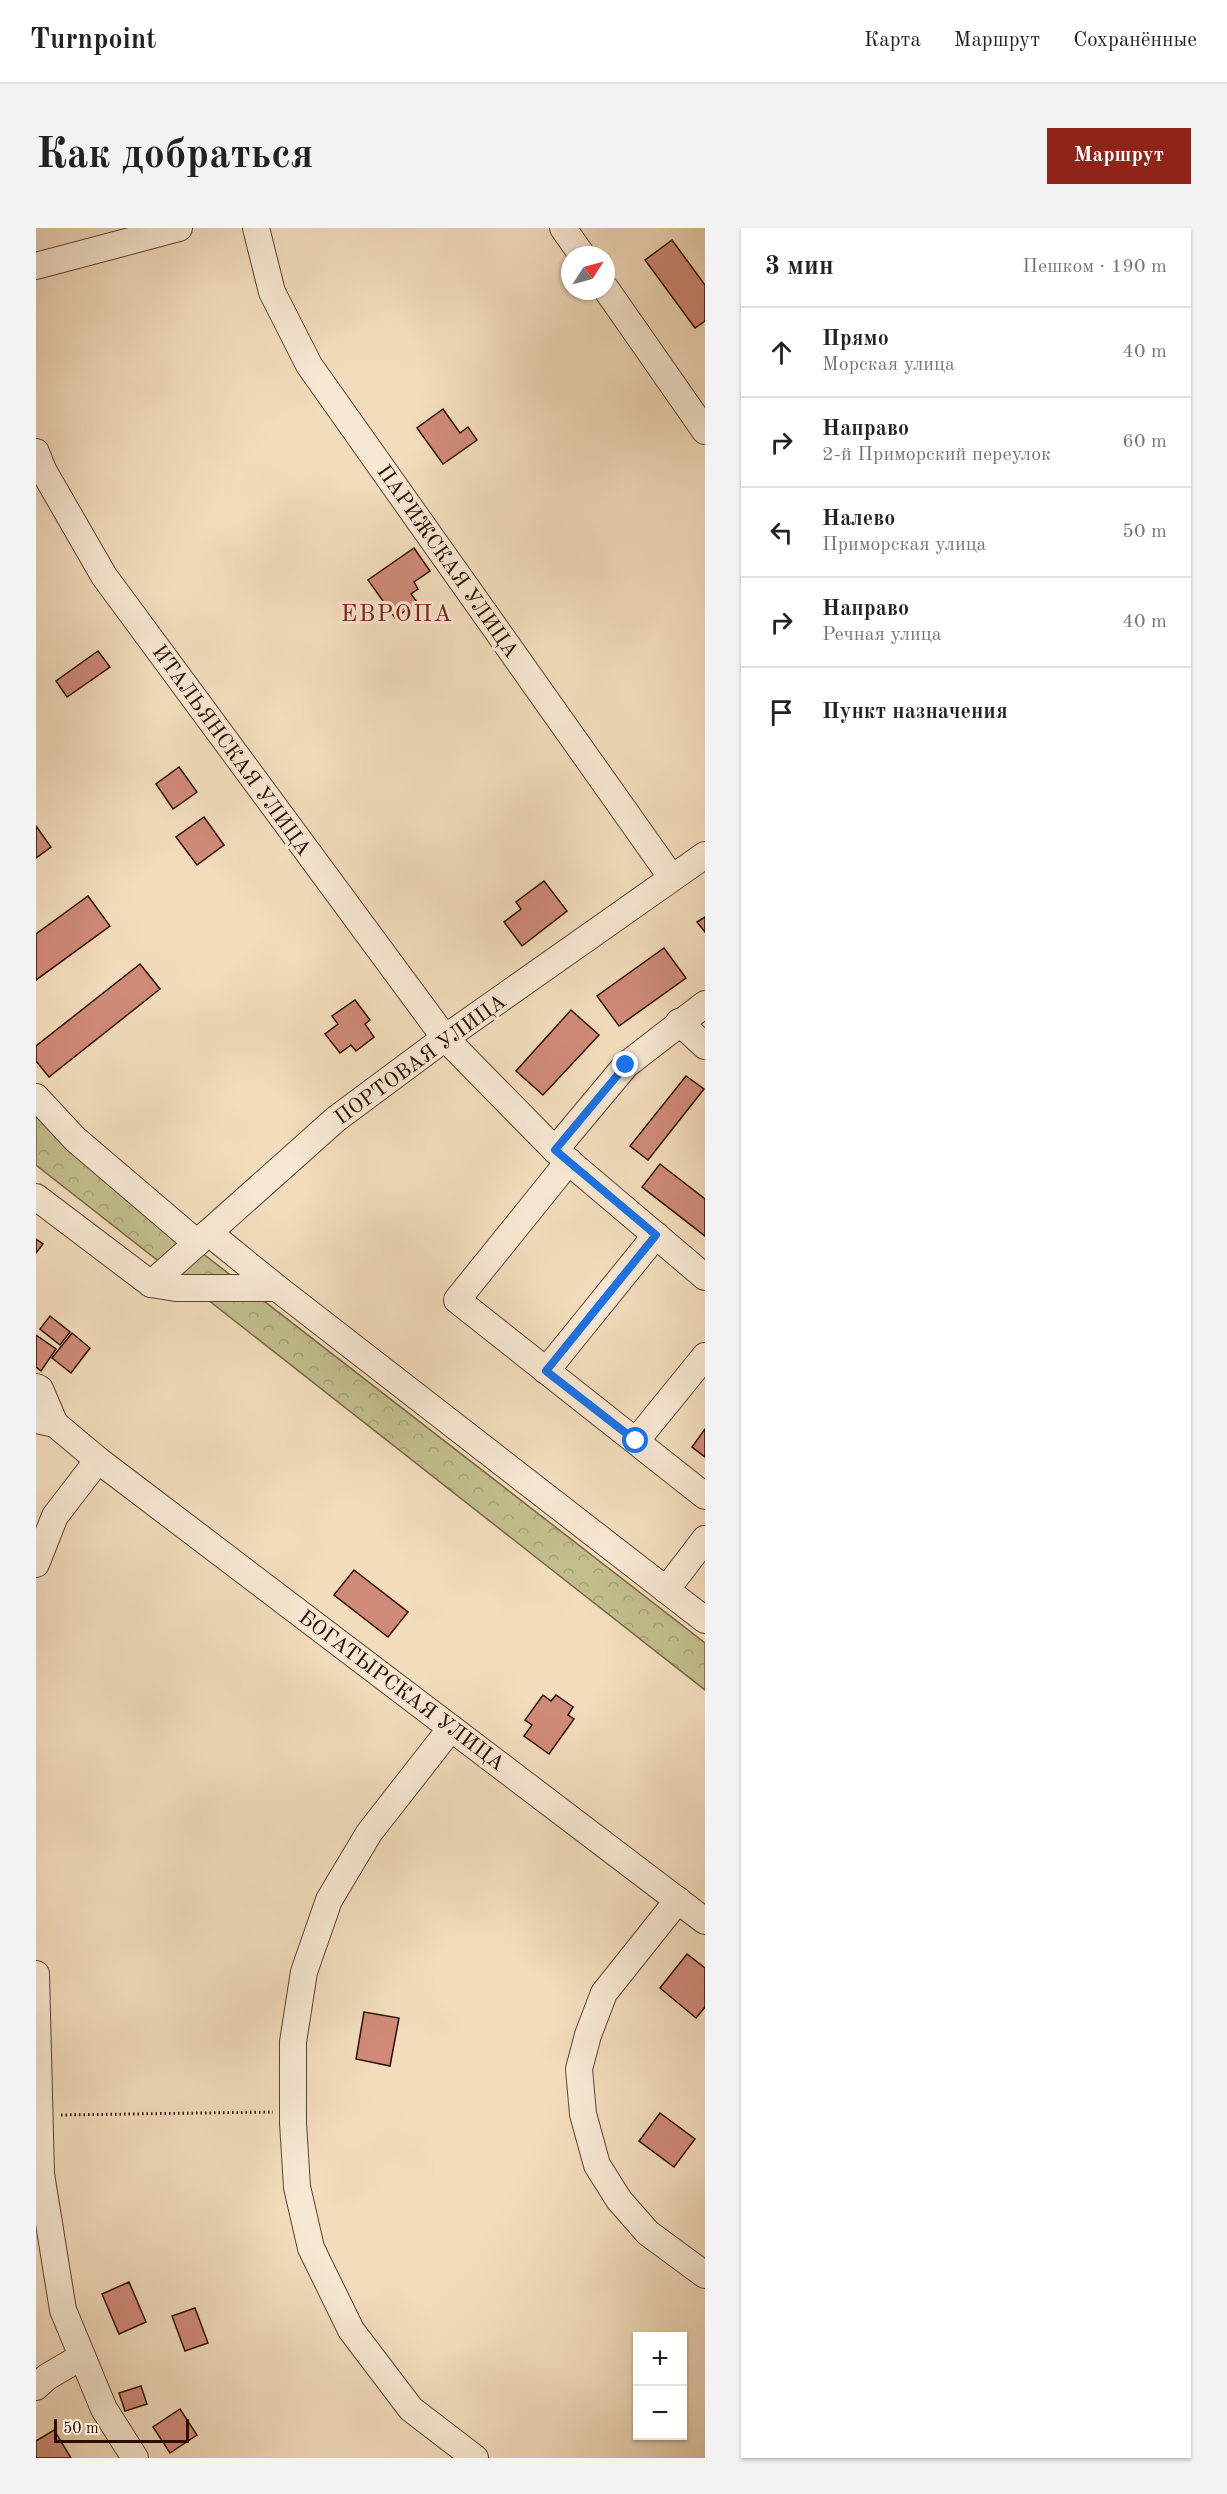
<!DOCTYPE html>
<html lang="ru">
<meta charset="utf-8">
<style>
body{margin:0;font-family:"Old Standard TT",serif;background:#f2f2f2;color:#222}
.controls{position:absolute;right:18px;bottom:18px;display:grid;overflow:hidden;border-radius:0px;box-shadow:0 2px 4px #0004}
.controls button{width:54px;height:54px;display:grid;place-items:center;padding:0;border:0;border-bottom:2px solid #e0e0e0;background:#fff;color:#222;font:30px sans-serif}
.compass{position:absolute;left:525px;top:18px;width:54px;height:54px;border-radius:50%;background:#fff;box-shadow:0 2px 4px #0004;rotate:54deg}
.scale{position:absolute;left:18px;bottom:15px;width:135px;box-sizing:border-box;padding-left:6px;border:3px solid #2e0e00;border-top:0;font-size:16px;line-height:21px;white-space:nowrap;color:#2e0e00;-webkit-text-stroke:4px #f7e8d3;paint-order:stroke}
.stop{position:absolute;width:18px;height:18px;margin:-14px;border:4px solid #1a73e8;border-radius:50%;background:#fff}
.stop.end{background:#1a73e8;border-color:#fff;box-shadow:0 2px 6px #0008}
.list{margin:0;padding:0;list-style:none}
h2{display:flex;justify-content:space-between;align-items:center;height:78px;margin:0;padding:0 24px;font-size:26px}
h2 small{font-size:20px;font-weight:400;color:#767676}
.list li{display:grid;grid-template-columns:39px 1fr auto;gap:18px;align-items:center;box-sizing:border-box;height:90px;padding:0 24px;border-top:2px solid #e0e0e0}
.list b{display:block;font-size:22px;white-space:nowrap}
.list p{margin:0;font-size:20px;white-space:nowrap;color:#767676}
.list em{font-size:20px;font-style:normal;color:#767676}
.icon{flex:none;width:33px;height:33px;fill:none;stroke:currentColor;stroke-width:2;stroke-linecap:round;stroke-linejoin:round}
.map{position:relative;flex:none;width:669px;height:2230px;overflow:hidden;border-radius:0px}
header{display:flex;align-items:center;gap:36px;box-sizing:border-box;height:84px;padding:0 30px;background:#fff;border-bottom:2px solid #e0e0e0}
header strong{font-size:28px}
nav{display:flex;gap:33px;margin-inline-start:auto;font-size:21px}
.intro{display:flex;align-items:center;justify-content:space-between;box-sizing:border-box;height:144px;padding:0 36px}
h1{margin:0;font-size:42px}
.button{padding:15px 27px;border-radius:0px;background:#8f2418;color:#fff;font-size:21px;font-weight:700}
main{display:flex;gap:36px;padding:0 36px}
aside{flex:1;background:#fff;border-radius:0px;box-shadow:0 2px 4px #0004}
.map>svg:first-child{display:block}
</style>
<header>
<strong>Turnpoint</strong>
<nav><a>Карта</a><a>Маршрут</a><a>Сохранённые</a></nav>
</header>
<div class="intro"><h1>Как добраться</h1><a class="button">Маршрут</a></div>
<main>
<div class="map">
<svg width="669" height="2230" viewBox="0 0 669 2230">
<defs>
<pattern id="forest-crowns" width="20" height="18" patternUnits="userSpaceOnUse" patternTransform="scale(1.5)"><rect width="20" height="18" fill="#c2be8c"/><path d="M2 6a3 3 0 1 1 6 0M12 15a3 3 0 1 1 6 0" fill="none" stroke="#a7a277"/></pattern>
</defs>
<rect width="100%" height="100%" fill="#f2dcbc"/>
<filter id="stains"><feTurbulence type="fractalNoise" baseFrequency=".00333" numOctaves="4"/><feColorMatrix values="0 0 0 0 .2 0 0 0 0 .09 0 0 0 0 .02 0 0 0 .5 -.17"/></filter>
<radialGradient id="worn" r=".72"><stop offset=".6" stop-color="#630" stop-opacity="0"/><stop offset="1" stop-color="#630" stop-opacity=".3"/></radialGradient>
<polygon fill="url(#forest-crowns)" stroke="#786646" stroke-width="1.5" points="0,889 148,1011 669,1415 669,1462 0,937"/>
<g fill="#d08a79" stroke="#2e0e00" stroke-width="1.5">
<polygon points="636,12 669,57 669,93 659,100 609,32"/>
<polygon points="407,181 424,205 432,199 441,212 407,236 381,200"/>
<polygon points="378,320 394,343 378,354 382,361 375,366 381,374 359,390 332,352"/>
<polygon points="62,423 74,439 31,469 20,453"/>
<polygon points="143,539 161,564 137,581 120,556"/>
<polygon points="168,589 188,617 161,637 140,609"/>
<polygon points="0,598 15,619 0,630"/>
<polygon points="508,653 531,683 486,718 468,694 485,681 480,674"/>
<polygon points="52,668 74,698 0,752 0,706"/>
<polygon points="669,689 669,704 661,694"/>
<polygon points="628,720 650,750 583,798 561,768"/>
<polygon points="104,736 124,761 13,849 0,833 0,818"/>
<polygon points="319,772 334,792 329,796 338,809 320,823 315,817 304,825 289,806 302,796 296,788"/>
<polygon points="535,782 563,807 507,867 480,843"/>
<polygon points="650,848 668,861 612,932 594,918"/>
<polygon points="624,936 669,971 669,1008 606,959"/>
<polygon points="0,1011 7,1016 0,1025"/>
<polygon points="14,1088 34,1104 24,1117 4,1101"/>
<polygon points="36,1105 54,1120 35,1145 16,1130"/>
<polygon points="0,1107 20,1121 5,1143 0,1139"/>
<polygon points="669,1201 669,1229 656,1219"/>
<polygon points="318,1342 372,1384 352,1409 298,1367"/>
<polygon points="507,1467 515,1473 520,1467 537,1479 532,1487 538,1491 513,1526 488,1508 496,1497 489,1492"/>
<polygon points="651,1726 669,1740 669,1779 660,1790 624,1760"/>
<polygon points="328,1784 363,1790 354,1838 320,1831"/>
<polygon points="624,1885 659,1911 638,1939 603,1913"/>
<polygon points="93,2054 110,2094 83,2106 66,2066"/>
<polygon points="159,2080 172,2115 149,2123 136,2088"/>
<polygon points="105,2158 111,2176 89,2183 83,2165"/>
<polygon points="144,2181 161,2207 134,2225 117,2199"/>
<polygon points="18,2202 35,2230 0,2230 0,2213"/>
</g>
<g fill="none" stroke-linecap="round" stroke-linejoin="round">
<defs>
<g id="minor">
<polyline points="220,0 236,64 273,137 636,650"/>
<polyline points="527,0 546,27"/>
<polyline points="0,38 143,0"/>
<polyline points="570,61 669,203"/>
<polyline points="0,224 7,242 68,348 409,810 519,922 669,1049"/>
<polyline points="643,794 669,818"/>
<polyline points="0,869 39,911 161,1015"/>
<polyline points="519,922 590,837 669,776"/>
<polyline points="533,933 421,1072 669,1268"/>
<polyline points="0,969 115,1056 140,1060 241,1060 669,1392"/>
<polyline points="173,1005 241,1060"/>
<polyline points="115,1056 300,891 409,810 669,627"/>
<polyline points="510,1143 620,1007"/>
<polyline points="0,1159 4,1161 19,1196"/>
<polyline points="0,1192 19,1196 62,1232 669,1693"/>
<polyline points="600,1213 669,1128"/>
<polyline points="0,1336 19,1288 62,1232"/>
<polyline points="630,1362 669,1311"/>
<polyline points="415,1500 333,1605 293,1672 268,1744 257,1814 257,1895 261,1959 275,2020 315,2102 375,2181 439,2230"/>
<polyline points="642,1672 568,1765 552,1807 543,1841 547,1886 561,1937 583,1972 612,2005 669,2047"/>
<polyline points="0,1746 5,1946 27,2082 68,2181 99,2230"/>
<polyline points="0,2159 11,2149 45,2129"/>
</g>
</defs>
<use href="#minor" stroke="#5f422f" stroke-width="28"/>
<polyline stroke="#2e0e00" stroke-width="3" stroke-dasharray="1.5 3" stroke-linecap="butt" points="25,1887 237,1884"/>
<use href="#minor" stroke="#f7e8d3" stroke-width="26"/>
</g>
<g fill="none" stroke-linecap="round" stroke-linejoin="round">
<polyline stroke="#1a73e8" stroke-width="8" points="590,837 519,922 620,1007 510,1143 600,1213"/>
</g>
<g text-anchor="middle" stroke-width="6" stroke-linejoin="round" paint-order="stroke">
<g font-size="21" fill="#2e0e00" stroke="#f7e8d3">
<text transform="translate(412 333) rotate(55)" y="7">ПАРИЖСКАЯ УЛИЦА</text>
<text transform="translate(196 522) rotate(54)" y="7">ИТАЛЬЯНСКАЯ УЛИЦА</text>
<text transform="translate(384 831) rotate(-36)" y="7">ПОРТОВАЯ УЛИЦА</text>
<text transform="translate(366 1462) rotate(37)" y="7">БОГАТЫРСКАЯ УЛИЦА</text>
</g>
<g font-size="24" letter-spacing="1.5" fill="#7a1f14" stroke="#f7e8d3">
<text x="361" y="393">ЕВРОПА</text>
</g>
</g>
<rect width="100%" height="100%" filter="url(#stains)"/>
<rect width="100%" height="100%" fill="url(#worn)"/>
</svg>
<div class="controls">
<button>+</button>
<button>−</button>
</div>
<svg class="compass" viewBox="-18 -18 36 36"><path d="M0-13l5 13h-10z" fill="#e53935"/><path d="M0 13l5-13h-10z" fill="#767676"/></svg>
<div class="scale">50 m</div>
<div class="stop" style="left:600px;top:1213px"></div>
<div class="stop end" style="left:590px;top:837px"></div>
</div>
<aside>
<h2>3 мин<small>Пешком · 190 m</small></h2>
<ul class="list">
<li><svg class="icon" aria-label="ahead" viewBox="0 0 24 24"><path d="M12 20V5M6 11l6-6 6 6"/></svg><div><b>Прямо</b><p>Морская улица</p></div><em>40 m</em></li>
<li><svg class="icon" aria-label="right" viewBox="0 0 24 24"><path d="M7 20v-9h11M14 6l5 5-5 5"/></svg><div><b>Направо</b><p>2-й Приморский переулок</p></div><em>60 m</em></li>
<li><svg class="icon" aria-label="left" viewBox="0 0 24 24"><path d="M17 20v-9H6M10 6l-5 5 5 5"/></svg><div><b>Налево</b><p>Приморская улица</p></div><em>50 m</em></li>
<li><svg class="icon" aria-label="right" viewBox="0 0 24 24"><path d="M7 20v-9h11M14 6l5 5-5 5"/></svg><div><b>Направо</b><p>Речная улица</p></div><em>40 m</em></li>
<li><svg class="icon" aria-label="arrive" viewBox="0 0 24 24"><path d="M6 21V4h12l-3 4 3 4H6"/></svg><div><b>Пункт назначения</b></div></li>
</ul>
</aside>
</main>
